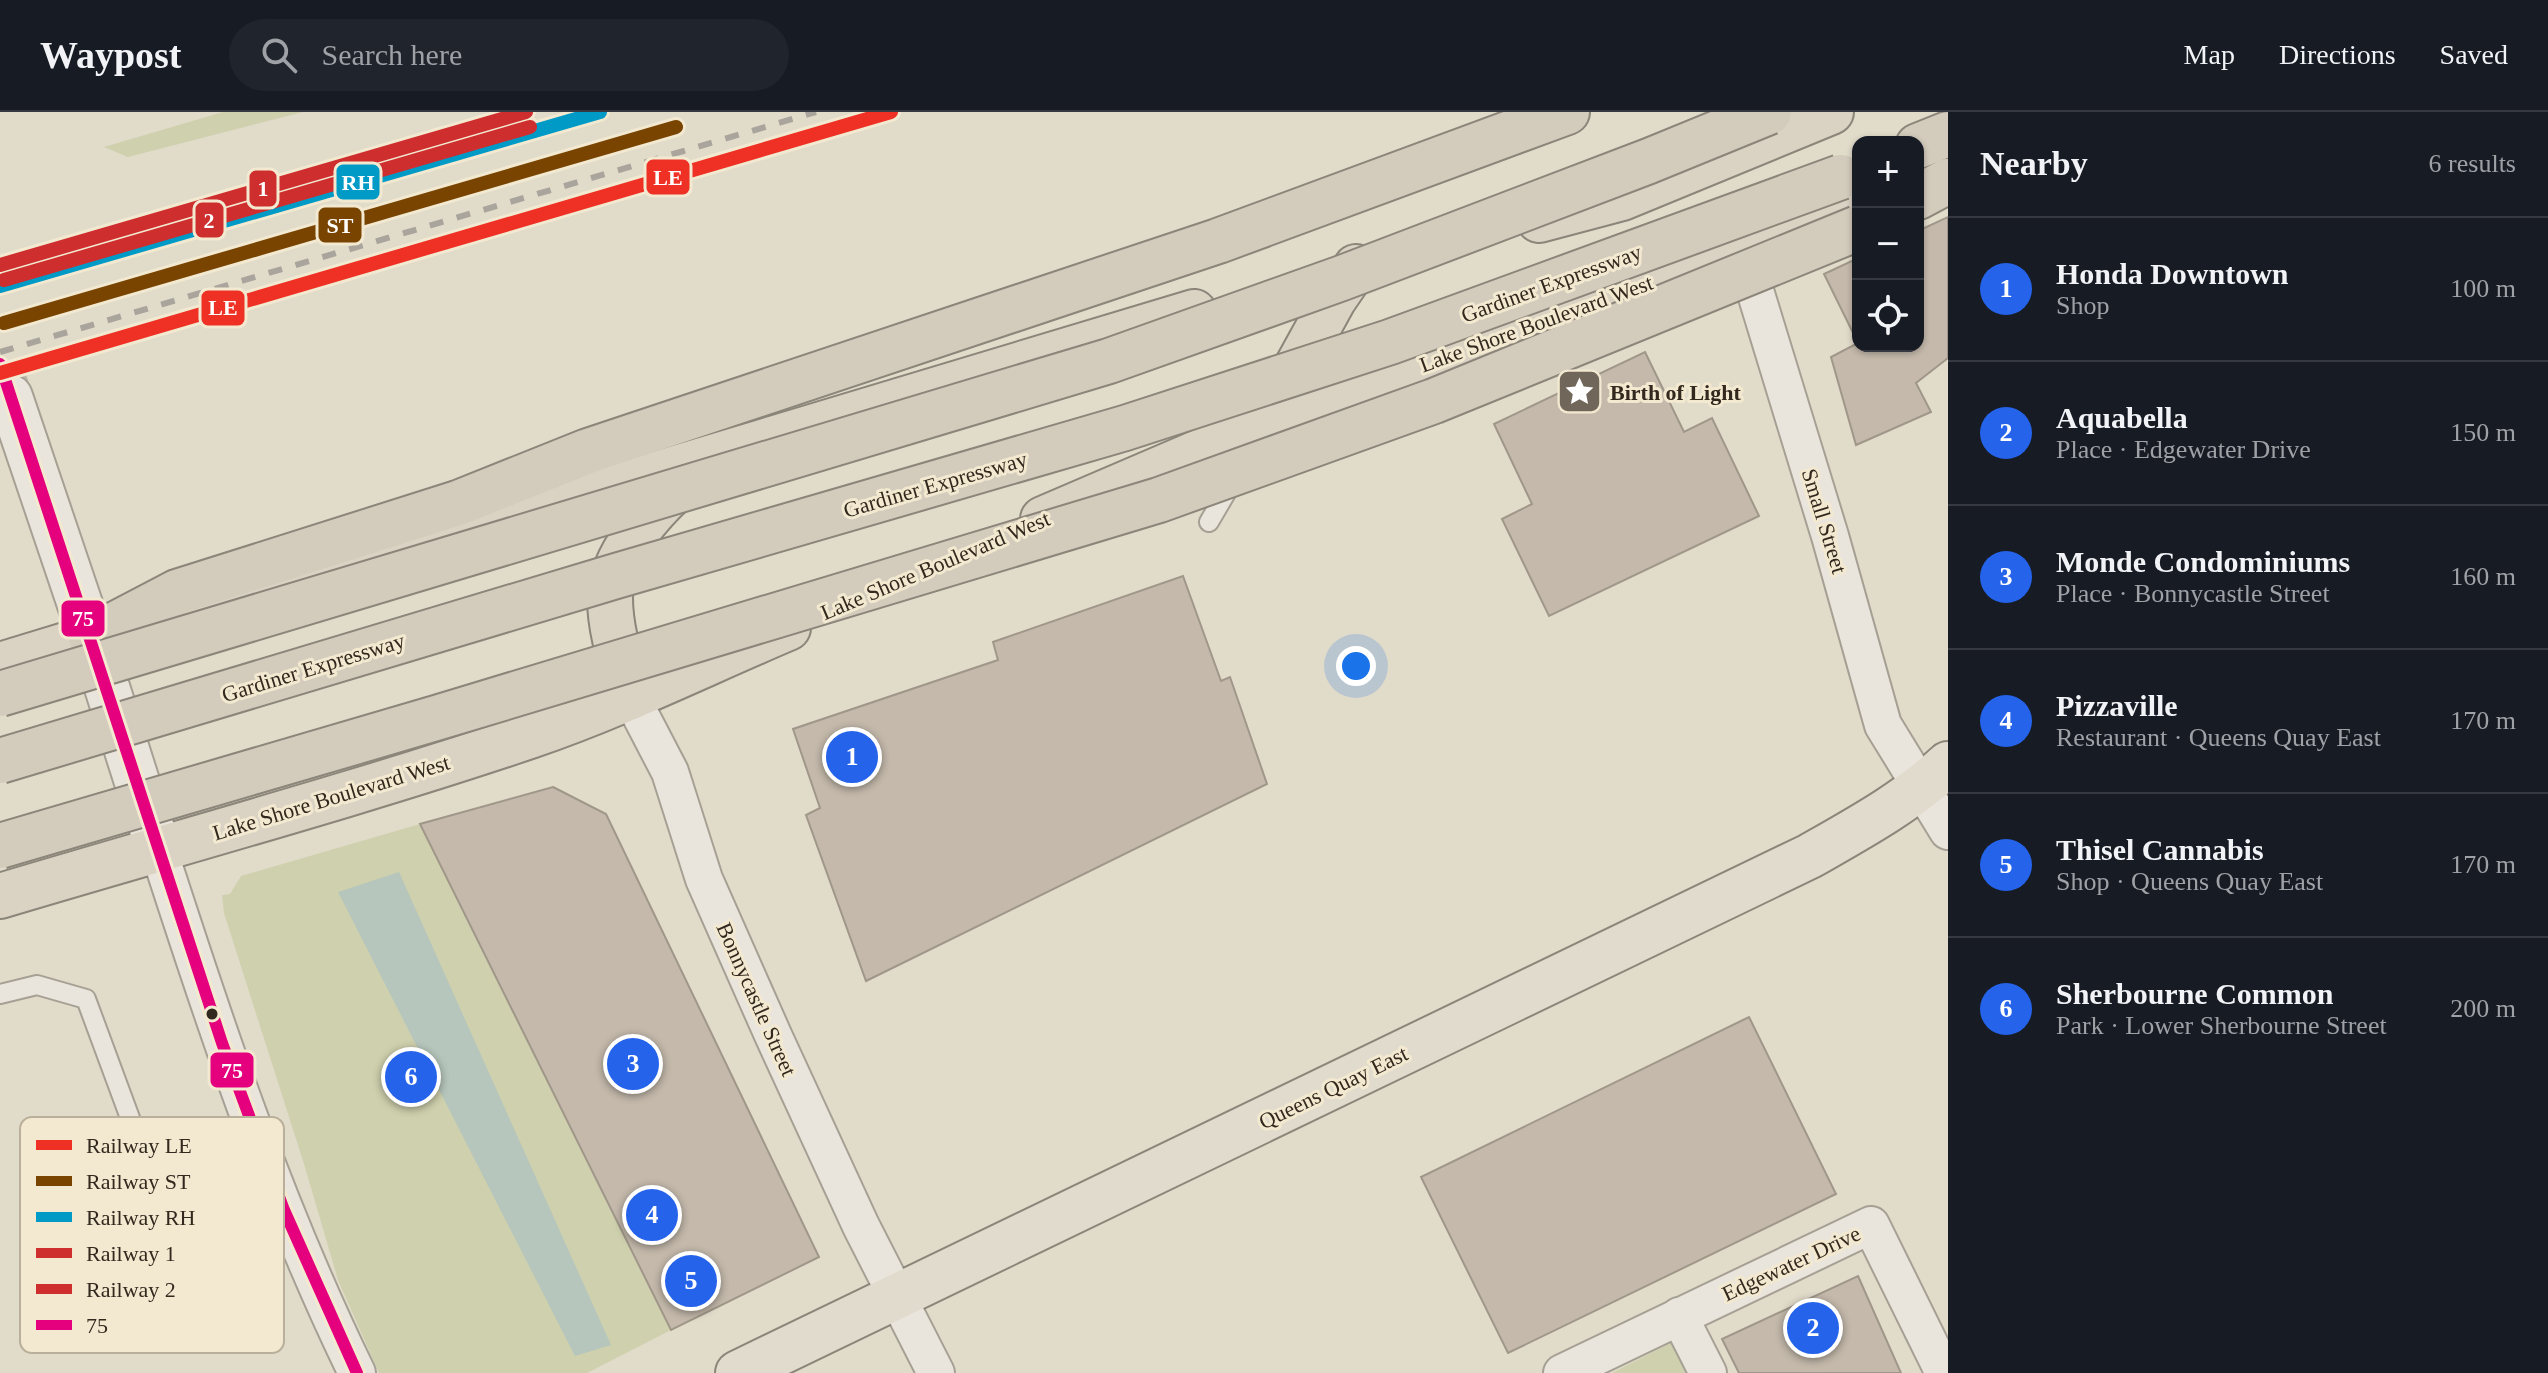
<!DOCTYPE html>
<meta charset="utf-8">
<style>
body{margin:0;font-family:Georgia,serif;background:#20242c;color:#f1f3f6}
.controls{position:absolute;right:24px;top:24px;display:grid;overflow:hidden;border-radius:16px;box-shadow:0 2px 6px #0004}
.controls button{width:72px;height:72px;display:grid;place-items:center;padding:0;border:0;border-bottom:2px solid #363941;background:#171b24;color:#f1f3f6;font:40px sans-serif}
.you{position:absolute;left:1356px;top:554px;width:28px;height:28px;margin:-20px;border:6px solid #fff;border-radius:50%;background:#1a73e8;box-shadow:0 0 0 12px #1a73e833}
.badge{display:grid;place-items:center;width:52px;height:52px;border-radius:50%;background:#2563eb;color:#fff;font-size:26px;font-weight:700}
.pin{position:absolute;translate:-50% -50%;border:4px solid #fff;box-shadow:0 2px 8px #0006}
.list{margin:0;padding:0;list-style:none}
h2{display:flex;justify-content:space-between;align-items:center;height:104px;margin:0;padding:0 32px;font-size:34px}
h2 small{font-size:26px;font-weight:400;color:#9ea1a6}
.list li{display:grid;grid-template-columns:52px 1fr auto;gap:24px;align-items:center;box-sizing:border-box;height:144px;padding:0 32px;border-top:2px solid #363941}
.list b{display:block;font-size:30px;white-space:nowrap}
.list p{margin:0;font-size:26px;white-space:nowrap;color:#9ea1a6}
.list em{font-size:26px;font-style:normal;color:#9ea1a6}
.icon{flex:none;width:44px;height:44px;fill:none;stroke:currentColor;stroke-width:2;stroke-linecap:round;stroke-linejoin:round}
.map{position:relative;flex:none;width:1948px;height:1261px;overflow:hidden}
header{display:flex;align-items:center;gap:48px;box-sizing:border-box;height:112px;padding:0 40px;background:#171b24;border-bottom:2px solid #363941}
header strong{font-size:38px}
nav{display:flex;gap:44px;margin-inline-start:auto;font-size:28px}
.search{width:560px;height:72px;background:#20242c;display:flex;align-items:center;gap:20px;box-sizing:border-box;padding:0 28px;border-radius:44px;color:#9ea1a6;font-size:30px}
main{display:flex}
aside{flex:1;background:#171b24}
.map>svg:first-child{display:block}
</style>
<header>
<strong>Waypost</strong>
<div class="search"><svg class="icon" aria-label="search" viewBox="0 0 24 24"><circle cx="10" cy="10" r="6"/><path d="M15 15l6 6"/></svg>Search here</div>
<nav><a>Map</a><a>Directions</a><a>Saved</a></nav>
</header>
<main>
<div class="map">
<svg width="1948" height="1261" viewBox="0 0 1948 1261">
<rect width="100%" height="100%" fill="#e1dbca"/>
<g fill="#cfd0ad">
<polygon points="223,0 303,0 128,45 104,35"/>
<polygon points="420,712 671,1218 587,1261 379,1261 338,1168 304,1052 224,801 222,783 230,782 241,764"/>
<polygon points="1675,1229 1692,1261 1612,1261"/>
</g>
<polygon fill="#b6c6bc" points="399,760 611,1233 575,1244 338,780"/>
<g fill="#c4b9ab" stroke="#a0978a" stroke-width="2">
<polygon points="1948,105 1948,246 1916,271 1931,300 1856,333 1831,245 1858,231 1824,162 1858,146 1858,234 1918,234 1918,119"/>
<polygon points="1645,240 1684,320 1712,306 1759,404 1549,504 1502,407 1532,392 1494,312"/>
<polygon points="1183,464 1221,569 1230,565 1267,672 866,869 806,703 820,696 793,617 998,548 993,530"/>
<polygon points="553,675 606,702 819,1145 671,1218 420,712"/>
<polygon points="1749,905 1836,1082 1508,1241 1421,1065"/>
<polygon points="1858,1164 1901,1261 1739,1261 1722,1227"/>
</g>
<g fill="none" stroke-linecap="round" stroke-linejoin="round">
<polyline stroke="#beb7a7" stroke-width="44" stroke-dasharray="44 22" stroke-linecap="butt" points="0,252 10,285"/>
<defs>
<g id="service">
<polyline points="1209,410 1233,369"/>
<polyline points="0,882 37,873 86,887 167,1106"/>
</g>
<g id="minor">
<polyline points="1742,136 1830,424 1883,613 1948,719"/>
<polyline points="631,585 670,660 704,767 773,923 861,1114 936,1261"/>
<path d="M159 739C216 916 275 1093 357 1261"/>
<polyline points="1679,1204 1708,1261"/>
<polyline points="1562,1261 1871,1113 1944,1261"/>
</g>
<polyline id="tertiary" points="10,285 91,525 159,739"/>
<path id="primary" d="M738 1261 1810 744C1859 716 1907 690 1948 652"/>
<g id="trunk">
<polyline points="1539,108 1622,86 1831,0"/>
<polyline points="1279,287 1334,187 1356,155"/>
<polyline points="1043,407 1267,311 1711,146 1858,87"/>
<polyline points="190,497 473,417 1194,200"/>
<polyline points="0,553 128,514"/>
<path d="M631 585C622 553 610 520 610 486 610 444 656 393 687 368"/>
<path d="M0 784C177 731 355 683 530 624 618 594 703 552 788 516"/>
</g>
<g id="motorway">
<polyline points="1918,34 1948,22"/>
<polyline points="1918,85 1948,69"/>
<polyline points="91,525 177,480 458,391 588,339 1218,129 1567,0"/>
</g>
</defs>
<use href="#service" stroke="#a6a094" stroke-width="22"/>
<use href="#minor" stroke="#a6a094" stroke-width="40"/>
<use href="#tertiary" stroke="#a6a094" stroke-width="48"/>
<use href="#primary" stroke="#8b857a" stroke-width="48"/>
<use href="#trunk" stroke="#8b857a" stroke-width="48"/>
<use href="#motorway" stroke="#8b857a" stroke-width="48"/>
<use href="#service" stroke="#eae5dc" stroke-width="18"/>
<use href="#minor" stroke="#eae5dc" stroke-width="36"/>
<use href="#tertiary" stroke="#eae5dc" stroke-width="44"/>
<use href="#primary" stroke="#e1dbcd" stroke-width="44"/>
<use href="#trunk" stroke="#dad3c4" stroke-width="44"/>
<use href="#motorway" stroke="#d3cbbc" stroke-width="44"/>
<polyline stroke="#a9a59c" stroke-width="6" stroke-dasharray="14 14" stroke-linecap="butt" points="0,240 816,0"/>
<defs>
<g id="motorway-bridge">
<polyline points="0,582 1109,249 1342,166 1649,49 1769,0"/>
<polyline points="0,649 616,464 1125,316 1390,230 1841,65"/>
<polyline points="0,734 436,606 1159,388 1434,289 1858,116"/>
</g>
</defs>
<use href="#motorway-bridge" stroke="#8b857a" stroke-width="48" stroke-linecap="butt"/>
<use href="#motorway-bridge" stroke="#d3cbbc" stroke-width="44"/>
<defs>
<polyline id="bus-1" points="0,252 222,931 284,1098 357,1261"/>
</defs>
<use href="#bus-1" stroke="#f2e9d0" stroke-width="18"/>
<use href="#bus-1" stroke="#e5007d" stroke-width="12"/>
<defs>
<polyline id="rail-1" points="0,261 891,0"/>
<polyline id="rail-2" points="4,211 676,15"/>
<polyline id="rail-3" points="0,174 600,0"/>
<polyline id="rail-4" points="0,153 526,0"/>
<polyline id="rail-5" points="4,168 530,15"/>
</defs>
<use href="#rail-1" stroke="#f2e9d0" stroke-width="20"/>
<use href="#rail-2" stroke="#f2e9d0" stroke-width="20"/>
<use href="#rail-3" stroke="#f2e9d0" stroke-width="20"/>
<use href="#rail-4" stroke="#f2e9d0" stroke-width="20"/>
<use href="#rail-5" stroke="#f2e9d0" stroke-width="20"/>
<use href="#rail-1" stroke="#ee3124" stroke-width="14"/>
<use href="#rail-2" stroke="#794400" stroke-width="14"/>
<use href="#rail-3" stroke="#009ac7" stroke-width="14"/>
<use href="#rail-4" stroke="#cf2e2f" stroke-width="14"/>
<use href="#rail-5" stroke="#cf2e2f" stroke-width="14"/>
</g>
<defs>
<symbol id="sight-square" viewBox="-11 -11 22 22"><rect x="-9" y="-9" width="18" height="18" rx="4" fill="#70675a" stroke="#f2e9d0"/><path d="M0-6L1.8-2.2L6-1.7L2.9 1.2L3.7 5.4L0 3.3L-3.7 5.4L-2.9 1.2L-6-1.7L-1.8-2.2Z" fill="#fff"/></symbol>
</defs>
<g fill-rule="evenodd">
<use href="#sight-square" x="1554" y="254" width="51" height="51"/>
</g>
<circle fill="#33281d" stroke="#f2e9d0" stroke-width="3" cx="212" cy="902" r="7"/>
<g text-anchor="middle" stroke-width="6" stroke-linejoin="round" paint-order="stroke">
<g font-size="22" fill="#33281d" stroke="#f2e9d0">
<text transform="translate(1551 171) rotate(-20)" y="8">Gardiner Expressway</text>
<text transform="translate(1536 211) rotate(-20)" y="8">Lake Shore Boulevard West</text>
<text transform="translate(935 372) rotate(-16)" y="8">Gardiner Expressway</text>
<text transform="translate(1825 409) rotate(73)" y="8">Small Street</text>
<text transform="translate(935 453) rotate(-23)" y="8">Lake Shore Boulevard West</text>
<text transform="translate(313 555) rotate(-17)" y="8">Gardiner Expressway</text>
<text transform="translate(331 685) rotate(-17)" y="8">Lake Shore Boulevard West</text>
<text transform="translate(757 887) rotate(66)" y="8">Bonnycastle Street</text>
<text transform="translate(1333 975) rotate(-26)" y="8">Queens Quay East</text>
<text transform="translate(1791 1151) rotate(-25)" y="8">Edgewater Drive</text>
</g>
<g font-size="22" font-weight="bold" fill="#33281d" stroke="#f2e9d0" text-anchor="start">
<text x="1610" y="288">Birth of Light</text>
</g>
</g>
<rect x="20" y="1005" width="264" height="236" rx="12" fill="#f2e9d0" stroke="#b9af9a" stroke-width="2"/>
<rect x="36" y="1028" width="36" height="10" fill="#ee3124"/>
<rect x="36" y="1064" width="36" height="10" fill="#794400"/>
<rect x="36" y="1100" width="36" height="10" fill="#009ac7"/>
<rect x="36" y="1136" width="36" height="10" fill="#cf2e2f"/>
<rect x="36" y="1172" width="36" height="10" fill="#cf2e2f"/>
<rect x="36" y="1208" width="36" height="10" fill="#e5007d"/>
<g font-size="22" fill="#33281d">
<text x="86" y="1041">Railway LE</text>
<text x="86" y="1077">Railway ST</text>
<text x="86" y="1113">Railway RH</text>
<text x="86" y="1149">Railway 1</text>
<text x="86" y="1185">Railway 2</text>
<text x="86" y="1221">75</text>
</g>
<g stroke="#f2e9d0" stroke-width="3">
<rect x="645" y="46" width="46" height="38" rx="8" fill="#ee3124"/>
<rect x="335" y="51" width="46" height="38" rx="8" fill="#009ac7"/>
<rect x="248" y="57" width="30" height="39" rx="8" fill="#cf2e2f"/>
<rect x="194" y="89" width="31" height="38" rx="8" fill="#cf2e2f"/>
<rect x="317" y="94" width="46" height="38" rx="8" fill="#794400"/>
<rect x="200" y="177" width="46" height="38" rx="8" fill="#ee3124"/>
<rect x="60" y="487" width="46" height="39" rx="8" fill="#e5007d"/>
<rect x="209" y="939" width="46" height="38" rx="8" fill="#e5007d"/>
</g>
<g font-size="22" text-anchor="middle" font-weight="bold" fill="#fff">
<text x="668" y="73">LE</text>
<text x="358" y="78">RH</text>
<text x="263" y="84">1</text>
<text x="209" y="116">2</text>
<text x="340" y="121">ST</text>
<text x="223" y="203">LE</text>
<text x="83" y="514">75</text>
<text x="232" y="966">75</text>
</g>
</svg>
<div class="controls">
<button>+</button>
<button>−</button>
<button><svg class="icon" aria-label="locate" viewBox="0 0 24 24"><circle cx="12" cy="12" r="6"/><path d="M12 2v4M12 18v4M2 12h4M18 12h4"/></svg></button>
</div>
<div class="you"></div>
<div class="pin badge" style="left:852px;top:645px">1</div>
<div class="pin badge" style="left:1813px;top:1216px">2</div>
<div class="pin badge" style="left:633px;top:952px">3</div>
<div class="pin badge" style="left:652px;top:1103px">4</div>
<div class="pin badge" style="left:691px;top:1169px">5</div>
<div class="pin badge" style="left:411px;top:965px">6</div>
</div>
<aside>
<h2>Nearby<small>6 results</small></h2>
<ul class="list">
<li><span class="badge">1</span><div><b>Honda Downtown</b><p>Shop</p></div><em>100 m</em></li>
<li><span class="badge">2</span><div><b>Aquabella</b><p>Place · Edgewater Drive</p></div><em>150 m</em></li>
<li><span class="badge">3</span><div><b>Monde Condominiums</b><p>Place · Bonnycastle Street</p></div><em>160 m</em></li>
<li><span class="badge">4</span><div><b>Pizzaville</b><p>Restaurant · Queens Quay East</p></div><em>170 m</em></li>
<li><span class="badge">5</span><div><b>Thisel Cannabis</b><p>Shop · Queens Quay East</p></div><em>170 m</em></li>
<li><span class="badge">6</span><div><b>Sherbourne Common</b><p>Park · Lower Sherbourne Street</p></div><em>200 m</em></li>
</ul>
</aside>
</main>
